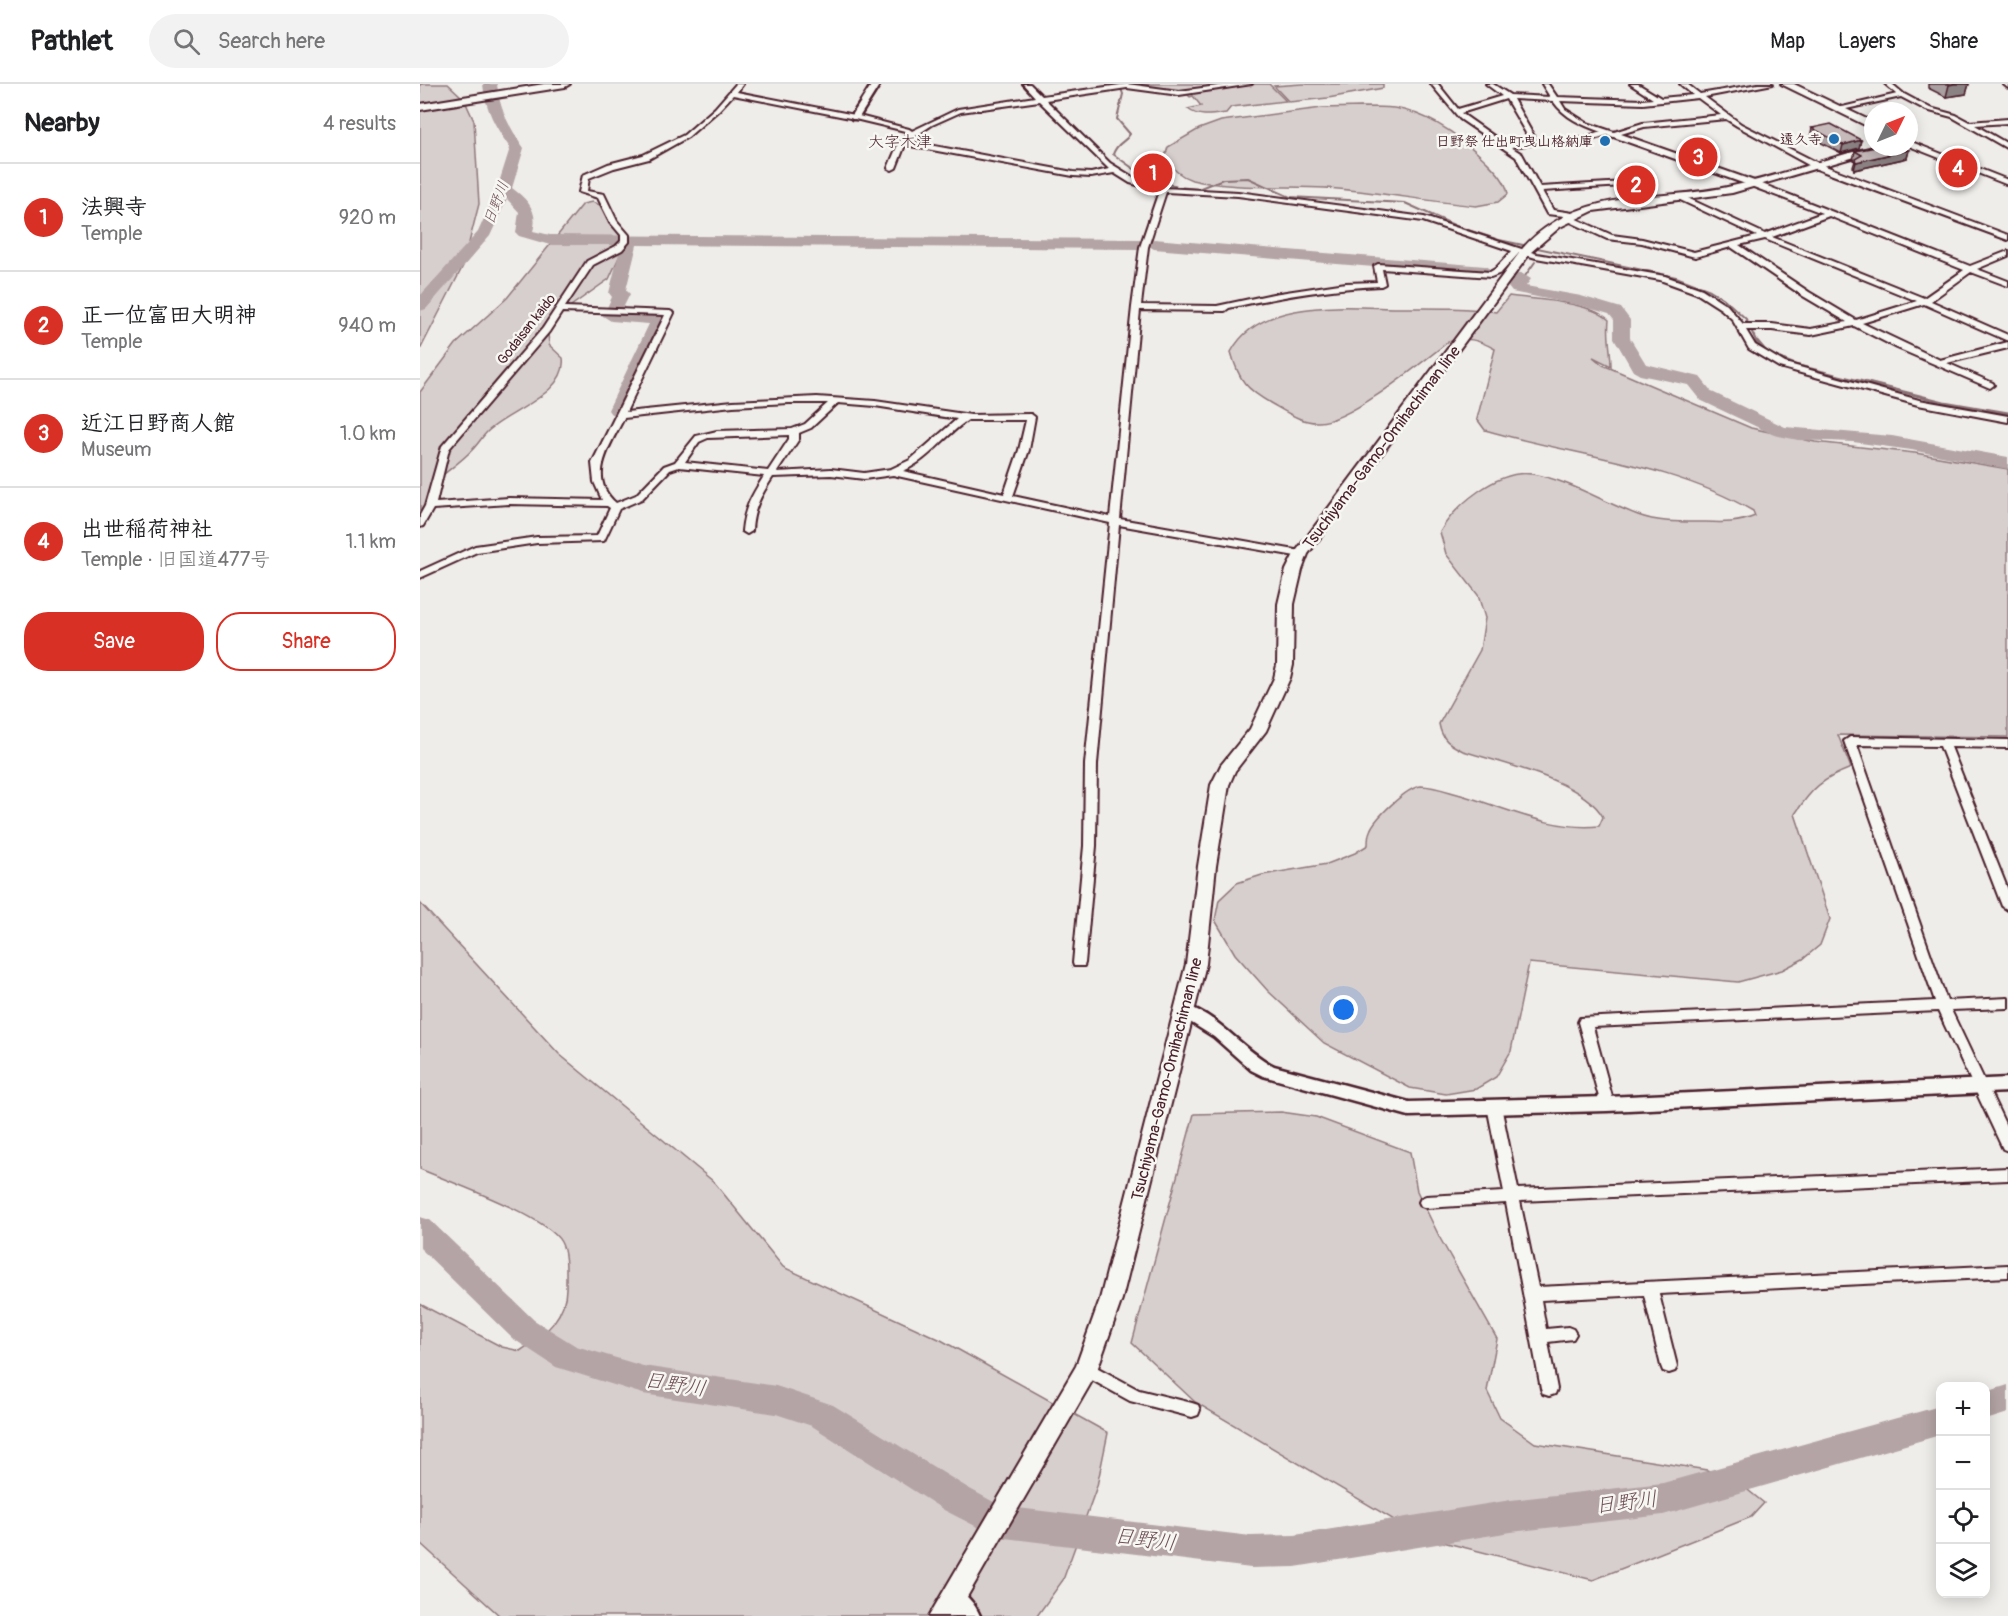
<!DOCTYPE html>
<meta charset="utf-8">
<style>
body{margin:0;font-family:Pangolin,"Klee One",sans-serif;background:#f2f2f2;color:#202124}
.controls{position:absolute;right:18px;bottom:18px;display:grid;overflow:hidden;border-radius:12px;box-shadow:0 3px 15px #0003}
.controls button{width:54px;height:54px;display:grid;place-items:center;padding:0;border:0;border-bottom:2px solid #e0e0e0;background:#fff;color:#202124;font:30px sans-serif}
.compass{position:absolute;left:1444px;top:18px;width:54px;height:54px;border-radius:50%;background:#fff;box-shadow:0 3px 15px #0003;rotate:47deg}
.you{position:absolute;left:924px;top:926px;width:21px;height:21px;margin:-15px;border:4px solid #fff;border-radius:50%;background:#1a73e8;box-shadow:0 0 0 9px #1a73e833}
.badge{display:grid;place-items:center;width:39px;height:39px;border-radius:50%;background:#d93025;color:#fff;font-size:20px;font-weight:700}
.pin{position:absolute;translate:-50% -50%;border:3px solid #fff;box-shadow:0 2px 6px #0006}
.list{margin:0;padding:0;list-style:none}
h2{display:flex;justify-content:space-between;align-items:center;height:78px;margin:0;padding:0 24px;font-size:26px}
h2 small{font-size:20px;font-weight:400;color:#757577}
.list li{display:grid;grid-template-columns:39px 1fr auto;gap:18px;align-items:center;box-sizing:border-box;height:108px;padding:0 24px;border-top:2px solid #e0e0e0}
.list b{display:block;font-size:22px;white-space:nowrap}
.list p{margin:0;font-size:20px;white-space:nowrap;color:#757577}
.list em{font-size:20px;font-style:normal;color:#757577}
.actions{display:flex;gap:12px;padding:18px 24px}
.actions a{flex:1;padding:14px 0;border:2px solid #d93025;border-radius:24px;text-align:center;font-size:21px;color:#d93025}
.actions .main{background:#d93025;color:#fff}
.icon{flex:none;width:33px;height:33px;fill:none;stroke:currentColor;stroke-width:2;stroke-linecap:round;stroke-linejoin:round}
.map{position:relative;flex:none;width:1588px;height:1532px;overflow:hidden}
header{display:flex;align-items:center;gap:36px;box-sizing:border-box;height:84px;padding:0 30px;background:#fff;border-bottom:2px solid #e0e0e0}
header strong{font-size:28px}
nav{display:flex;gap:33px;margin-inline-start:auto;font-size:21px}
.search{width:420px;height:54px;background:#f2f2f2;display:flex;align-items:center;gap:15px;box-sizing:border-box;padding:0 21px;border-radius:33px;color:#757577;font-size:22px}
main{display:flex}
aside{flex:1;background:#fff}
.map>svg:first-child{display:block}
</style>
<header>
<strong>Pathlet</strong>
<div class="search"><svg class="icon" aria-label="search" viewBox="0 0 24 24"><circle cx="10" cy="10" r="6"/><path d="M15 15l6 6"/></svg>Search here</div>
<nav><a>Map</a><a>Layers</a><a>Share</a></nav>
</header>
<main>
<aside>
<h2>Nearby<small>4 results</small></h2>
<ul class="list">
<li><span class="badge">1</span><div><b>法興寺</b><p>Temple</p></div><em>920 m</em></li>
<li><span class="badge">2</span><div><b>正一位富田大明神</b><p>Temple</p></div><em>940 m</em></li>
<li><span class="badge">3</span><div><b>近江日野商人館</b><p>Museum</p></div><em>1.0 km</em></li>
<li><span class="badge">4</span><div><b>出世稲荷神社</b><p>Temple · 旧国道477号</p></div><em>1.1 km</em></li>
</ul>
<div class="actions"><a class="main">Save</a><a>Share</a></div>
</aside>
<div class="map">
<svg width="1588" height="1532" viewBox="0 0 1588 1532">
<rect width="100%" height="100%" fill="#efedea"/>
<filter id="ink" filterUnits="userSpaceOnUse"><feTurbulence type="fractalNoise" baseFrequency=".0167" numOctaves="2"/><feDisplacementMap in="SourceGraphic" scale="12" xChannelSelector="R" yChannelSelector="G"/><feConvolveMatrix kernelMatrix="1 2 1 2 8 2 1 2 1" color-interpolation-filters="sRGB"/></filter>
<g filter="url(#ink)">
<g fill="#d7cfce" stroke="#90777c" stroke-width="1.5">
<polygon points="0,0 28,0 44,15 54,37 59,120 43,182 0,266"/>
<polygon points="712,0 819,0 750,7"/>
<path d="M836 0H849L866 17 811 23 806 29C792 31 779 34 768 25L781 22 773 12 770 13 767 10 770 9Z"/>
<polygon points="882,0 963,0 963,4 908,14 869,18 854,2"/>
<path d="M941 23C952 23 963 23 974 24 1009 29 1041 53 1065 76 1075 86 1086 96 1088 110L1078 118 1056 122C1005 117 955 107 905 104 866 102 809 105 772 96 760 92 751 84 745 73L748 63 779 45 801 37 902 24Z"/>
<path d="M172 118 183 122 205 160 189 195 141 229 128 249 129 261 143 274C148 310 88 327 67 348 62 353 58 360 52 366 41 378 26 387 14 399 6 407 7 423 0 433V308L36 260 87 214 163 120Z"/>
<path d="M1089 212C1117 216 1168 217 1189 236 1187 252 1191 267 1191 282L1173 273 1183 281 1331 344 1395 358 1495 369 1588 385V653L1418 651 1431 684C1402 695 1392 704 1375 730L1410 835 1400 861 1383 875 1362 886 1318 898 1109 879 1091 967 1076 993 1056 1005 1026 1010 990 1004 904 959 848 907 815 870 795 836 799 816 817 799 842 791 907 780 935 769 948 761C948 757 948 751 950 747 954 735 987 703 1001 702 1014 702 1029 708 1041 711 1086 724 1132 747 1179 742L1183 733C1164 697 1081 679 1043 667 1029 660 1022 656 1019 640L1060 566 1065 534 1058 511 1026 470 1020 448C1035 421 1078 385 1112 390 1149 396 1183 418 1218 431 1239 439 1263 438 1286 438 1303 439 1319 439 1335 432L1333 427C1251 379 1154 372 1065 346L1057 335 1075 265C1059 256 1046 252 1028 258 1002 278 930 338 899 338 882 339 866 328 852 320 826 305 819 297 811 268 839 214 924 223 975 224 1008 224 1043 223 1076 228Z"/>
<path d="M0 819 139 970 294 1098 363 1183 521 1256 688 1349 677 1402 643 1496 617 1532H80L0 1459V1220L82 1263 100 1267C125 1251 148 1232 146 1199 146 1187 147 1169 141 1158 127 1132 30 1098 0 1085Z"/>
<polygon points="861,1028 896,1033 990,1068 997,1107 1021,1156 1077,1255 1067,1307 1080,1334 1115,1359 1287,1386 1319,1399 1344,1419 1331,1433 1173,1496 1003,1453 775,1318 712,1259 774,1030"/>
</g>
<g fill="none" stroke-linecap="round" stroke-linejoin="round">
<g stroke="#8a6f74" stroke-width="2">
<path d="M699 0 703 10 697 35 710 50C705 59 698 57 693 70L721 90 757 103 778 105 803 95 828 94 870 113 985 119 1036 142 1079 156 1256 193 1290 206 1303 214 1326 235 1337 259"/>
<polyline points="1103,195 1115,178"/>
</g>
<polyline stroke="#8a6f74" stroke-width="3" points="1337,257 1348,270 1375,281 1524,318 1588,329"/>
<g fill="#b4a4a5" fill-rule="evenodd">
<path d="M63 0H77C79 25 90 44 104 64L92 104C107 115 119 127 113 147L130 151 720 155 727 159 734 155 1065 182 1073 187 1065 192 734 165 727 161 720 165 217 161 206 206 210 210 201 228 243 232 245 240 206 326 203 330H191L188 326 229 240 191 237 183 232 192 213 189 209 201 161H130L99 152 96 149 99 128 87 115 70 152 6 225 0 227V212L58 148 77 105 90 64C76 44 65 25 63 0Z"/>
<polygon points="1101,189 1111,195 1106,202 1161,212 1201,224 1210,236 1210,254 1226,280 1280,293 1292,308 1365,343 1472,352 1588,373 1588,385 1491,366 1433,358 1378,356 1354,351 1280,316 1268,301 1220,291 1213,287 1194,254 1194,236 1189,230 1162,222 1092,208 1088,203 1095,191"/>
<polygon points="0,1133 10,1136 114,1236 156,1262 223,1282 356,1302 413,1321 548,1404 581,1422 831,1452 875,1451 1091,1416 1243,1399 1520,1322 1520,1351 1243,1431 1091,1448 875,1483 831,1484 577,1453 524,1426 392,1342 356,1330 223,1310 136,1283 92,1254 0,1164"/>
<polygon points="1588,1301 1588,1329 1566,1336 1566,1308"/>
</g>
<defs>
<g id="minor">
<path d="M316 0H323L317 8 435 31 489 45 492 47 538 25 615 13 603 0H610L622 12 707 0 759 7 813 0H832L759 11 707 4 626 16 690 79 716 95 744 104 818 108 1004 133 1117 170 1245 192 1282 205 1307 221 1323 240H1352L1391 245 1427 238 1383 212 1311 163 1275 173 1222 159 1187 155 1144 135V132L1127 130 1096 73 1040 35 1011 0H1018L1038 25 1082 12 1066 0H1073L1090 11 1130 13 1122 0H1128L1137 13 1223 16 1233 15 1210 0H1218L1241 14 1273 11 1260 0H1267L1280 10 1338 0H1353L1285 13 1321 40 1400 80 1588 151V156L1394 84 1317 42 1306 35 1224 43 1201 50 1337 98 1550 182 1588 167V172L1557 185 1588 197V202L1551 188 1511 217 1588 251V257L1504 220 1442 239 1520 276 1588 258V264L1527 279 1573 299 1574 301 1570 304 1477 264 1434 242 1391 251 1352 246H1326L1335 261 1365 279 1499 316 1588 332V338L1498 321 1359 283 1329 265 1312 235 1301 225 1276 209 1240 196 1116 174 1099 169 1081 189 1071 193 962 185 965 200 961 202C909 204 859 213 809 224L805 227 720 226 700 435 881 467 886 470 881 473 699 441 677 680 676 762 665 879 664 882H654L653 879 664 762 665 680 690 439 473 391 444 395 411 391 353 393C341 411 333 425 332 447L327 450 322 447C324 424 332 411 344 392L259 383 250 386 222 415 199 425 184 457 117 459 57 468 0 494V487L55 462 117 453 177 452 190 424 187 422 89 420 13 425 3 442 0 443V431L5 422 22 362 123 244 167 177 196 162 201 157V151L190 138 178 114 159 108 163 91 188 80 223 71 264 51 295 24ZM313 11 435 35 485 47 488 51 479 58 468 84 472 86 476 84 485 61 653 92 671 93 694 89 710 99 739 107 720 163 712 223 690 433 593 412 609 366 615 333 611 330 551 331 455 317 397 313 313 317 206 328 254 229 250 227 145 223 173 181 202 166 209 158V151L197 137 184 110 167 107 169 94 194 84 229 75 268 53 299 26ZM1278 14 1301 31 1223 39 1194 48 1167 39 1145 25 1140 17 1223 20ZM1086 15 1110 56 1085 60 1041 29ZM1093 15 1133 17C1145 34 1162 41 1181 48L1156 56H1116ZM619 17 689 85 671 89 653 88 488 57 512 41 541 28ZM1188 51 1331 102 1402 129 1345 150 1261 111H1258V115L1337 152 1274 168 1222 155 1192 151 1152 133 1153 129 1133 126 1122 107 1220 101H1223V97L1120 103 1102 70 1091 63 1114 60H1156ZM746 108 818 112 1003 137 1092 167 1075 185 1070 188 958 180 954 182 957 198 926 199 853 210 797 222 721 221 728 163ZM1409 132 1544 186 1504 214 1352 153ZM1345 155 1497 217 1436 236 1389 208 1319 161ZM142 228 245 231 172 379 174 398 182 416 89 414 16 419 29 365 129 248ZM369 319H408L385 340 372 345 297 347 276 352 255 378 244 382 216 411 196 419C166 394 191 360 204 334L313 322ZM418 319 455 322 537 335 490 376 471 385 444 389 411 385 357 388 379 355V349L391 344ZM548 336H606L599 366 584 410 483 387C508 377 525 351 548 336ZM369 351V355L348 387 265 378 279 358 288 354Z"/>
<polygon points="1465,0 1472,0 1484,10 1510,24 1536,31 1549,38 1588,35 1588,39 1555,41 1588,60 1588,65 1532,33 1506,26 1481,13 1417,27 1414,25 1477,10"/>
<polygon points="1583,0 1588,0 1588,4"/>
<polygon points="1489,57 1588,96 1588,101 1489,62"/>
<polygon points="1430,653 1588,656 1588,664 1531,663 1588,806 1588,826 1582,822 1520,662 1437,661 1527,917 1588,914 1588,924 1531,926 1588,1046 1588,1067 1583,1065 1581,1061 1518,927 1173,943 1194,1020 1192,1024 1187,1025 1182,1024 1158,938 1160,934 1515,917 1424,657"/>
<polygon points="1074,1017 1079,1018 1081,1022 1098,1105 1588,1084 1588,1096 1100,1117 1118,1203 1588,1181 1588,1193 1239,1210 1257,1282 1255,1287 1249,1289 1243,1287 1241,1282 1224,1211 1121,1216 1126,1245 1148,1243 1153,1245 1156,1250 1153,1255 1128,1258 1137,1305 1135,1310 1129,1312 1123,1310 1121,1305 1086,1119 1006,1124 1001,1122 999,1118 1001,1114 1006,1112 1084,1108 1067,1022 1069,1018"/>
<polygon points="667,1278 719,1306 772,1319 778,1321 780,1326 778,1331 772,1333 710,1317 661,1290 659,1285 661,1280"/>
</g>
<g id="tertiary">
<polygon points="452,0 460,0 438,35 432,35 431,33"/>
<path d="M765 921C800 932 822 966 854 982L989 1018 1187 1013 1588 994V1008L1187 1027 989 1032 843 992 831 986 794 953 759 931 757 927 759 923Z"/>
<path d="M533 1503C545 1508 555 1520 560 1532H535L522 1514 525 1507Z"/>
</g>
<g id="primary">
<polygon points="1361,0 1374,0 1453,38 1453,45"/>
<path d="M1453 63H1469L1312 109 1173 127 1140 143 1111 168 888 470 882 486 874 520 873 581 870 594 846 647 815 687 809 701 796 782 786 880 702 1215 675 1292 536 1532H509L656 1282 680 1215 766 880 778 782 791 701 801 681 830 645 854 594 857 581 858 520 866 486 874 470 1103 164C1160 101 1238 119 1312 102 1360 92 1406 74 1453 63Z"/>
</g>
<polygon id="trunk" points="124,0 150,0 145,3 0,26 0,20"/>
</defs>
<use href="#minor" stroke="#4a1f2b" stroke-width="4"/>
<use href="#tertiary" stroke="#4a1f2b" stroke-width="5"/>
<use href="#primary" stroke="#4a1f2b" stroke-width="4"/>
<use href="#trunk" stroke="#4a1f2b" stroke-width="4"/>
<use href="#minor" fill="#f6f6f2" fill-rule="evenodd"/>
<use href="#tertiary" fill="#f6f6f2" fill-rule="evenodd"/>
<use href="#primary" fill="#f6f6f2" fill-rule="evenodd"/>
<use href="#trunk" fill="#f6f6f2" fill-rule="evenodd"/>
</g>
<g fill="#aaa0a1" stroke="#4a1f2b" stroke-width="1.5">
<polygon points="1508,0 1549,0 1546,10 1526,13 1508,4"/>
<polygon points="1392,44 1441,56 1439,64 1421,69 1390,53"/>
<polygon points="1489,66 1487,74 1434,86 1433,83 1435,77 1433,76 1435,67"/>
</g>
<g fill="#8b8283" stroke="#4a1f2b" stroke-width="1.5">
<polygon points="1534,0 1549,0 1546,10 1526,13 1529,1"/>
<polygon points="1441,56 1439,64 1421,69 1423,61"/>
<polygon points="1489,66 1487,74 1434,86 1436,78"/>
</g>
<g fill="#c6babb" stroke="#4a1f2b" stroke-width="1.5">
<polygon points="1411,40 1441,56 1423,61 1392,44"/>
<polygon points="1456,63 1481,63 1489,66 1436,78 1435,75 1442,71 1435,67"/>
</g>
</g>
<g fill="#1f6fb2" stroke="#f6f6f2" stroke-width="2">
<circle cx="1414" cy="55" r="6"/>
<circle cx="1185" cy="57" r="6"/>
</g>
<g text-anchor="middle" stroke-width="5" stroke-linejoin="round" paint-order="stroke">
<g font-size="14" font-weight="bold" fill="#4a1f2b" stroke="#f6f6f2" text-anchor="end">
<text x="1402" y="60">遠久寺</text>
<text x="1173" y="62">日野祭 仕出町曳山格納庫</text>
</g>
<g font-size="14" fill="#4a1f2b" stroke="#f6f6f2">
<text transform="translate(106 245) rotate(-52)" y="5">Godaisan kaido</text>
</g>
<g font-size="15" font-style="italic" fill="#6f4e56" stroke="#f6f6f2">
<text transform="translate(76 119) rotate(-69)" y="5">日野川</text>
</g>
<g font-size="16" fill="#4a1f2b" stroke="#f6f6f2">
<text x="480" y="63">大字木津</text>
</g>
<g font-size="16" fill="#4a1f2b" stroke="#f6f6f2">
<text transform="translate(961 363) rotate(-53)" y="6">Tsuchiyama-Gamo-Omihachiman line</text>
<text transform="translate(746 995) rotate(-76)" y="6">Tsuchiyama-Gamo-Omihachiman line</text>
</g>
<g font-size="21" font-style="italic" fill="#6f4e56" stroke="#f6f6f2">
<text transform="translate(255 1300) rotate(9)" y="7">日野川</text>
<text transform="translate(1206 1418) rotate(-7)" y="7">日野川</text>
<text transform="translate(725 1455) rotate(7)" y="7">日野川</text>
</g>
</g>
</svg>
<div class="controls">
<button>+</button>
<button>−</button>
<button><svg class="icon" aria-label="locate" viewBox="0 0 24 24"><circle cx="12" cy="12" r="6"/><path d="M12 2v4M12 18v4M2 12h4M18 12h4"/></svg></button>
<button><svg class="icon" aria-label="layers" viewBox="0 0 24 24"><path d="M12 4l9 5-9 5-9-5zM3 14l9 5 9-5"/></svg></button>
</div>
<svg class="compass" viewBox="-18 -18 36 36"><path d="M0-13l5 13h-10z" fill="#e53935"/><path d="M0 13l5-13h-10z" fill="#757577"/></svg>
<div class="you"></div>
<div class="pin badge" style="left:733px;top:89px">1</div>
<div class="pin badge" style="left:1216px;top:101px">2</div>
<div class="pin badge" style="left:1278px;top:73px">3</div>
<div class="pin badge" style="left:1538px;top:84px">4</div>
</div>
</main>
